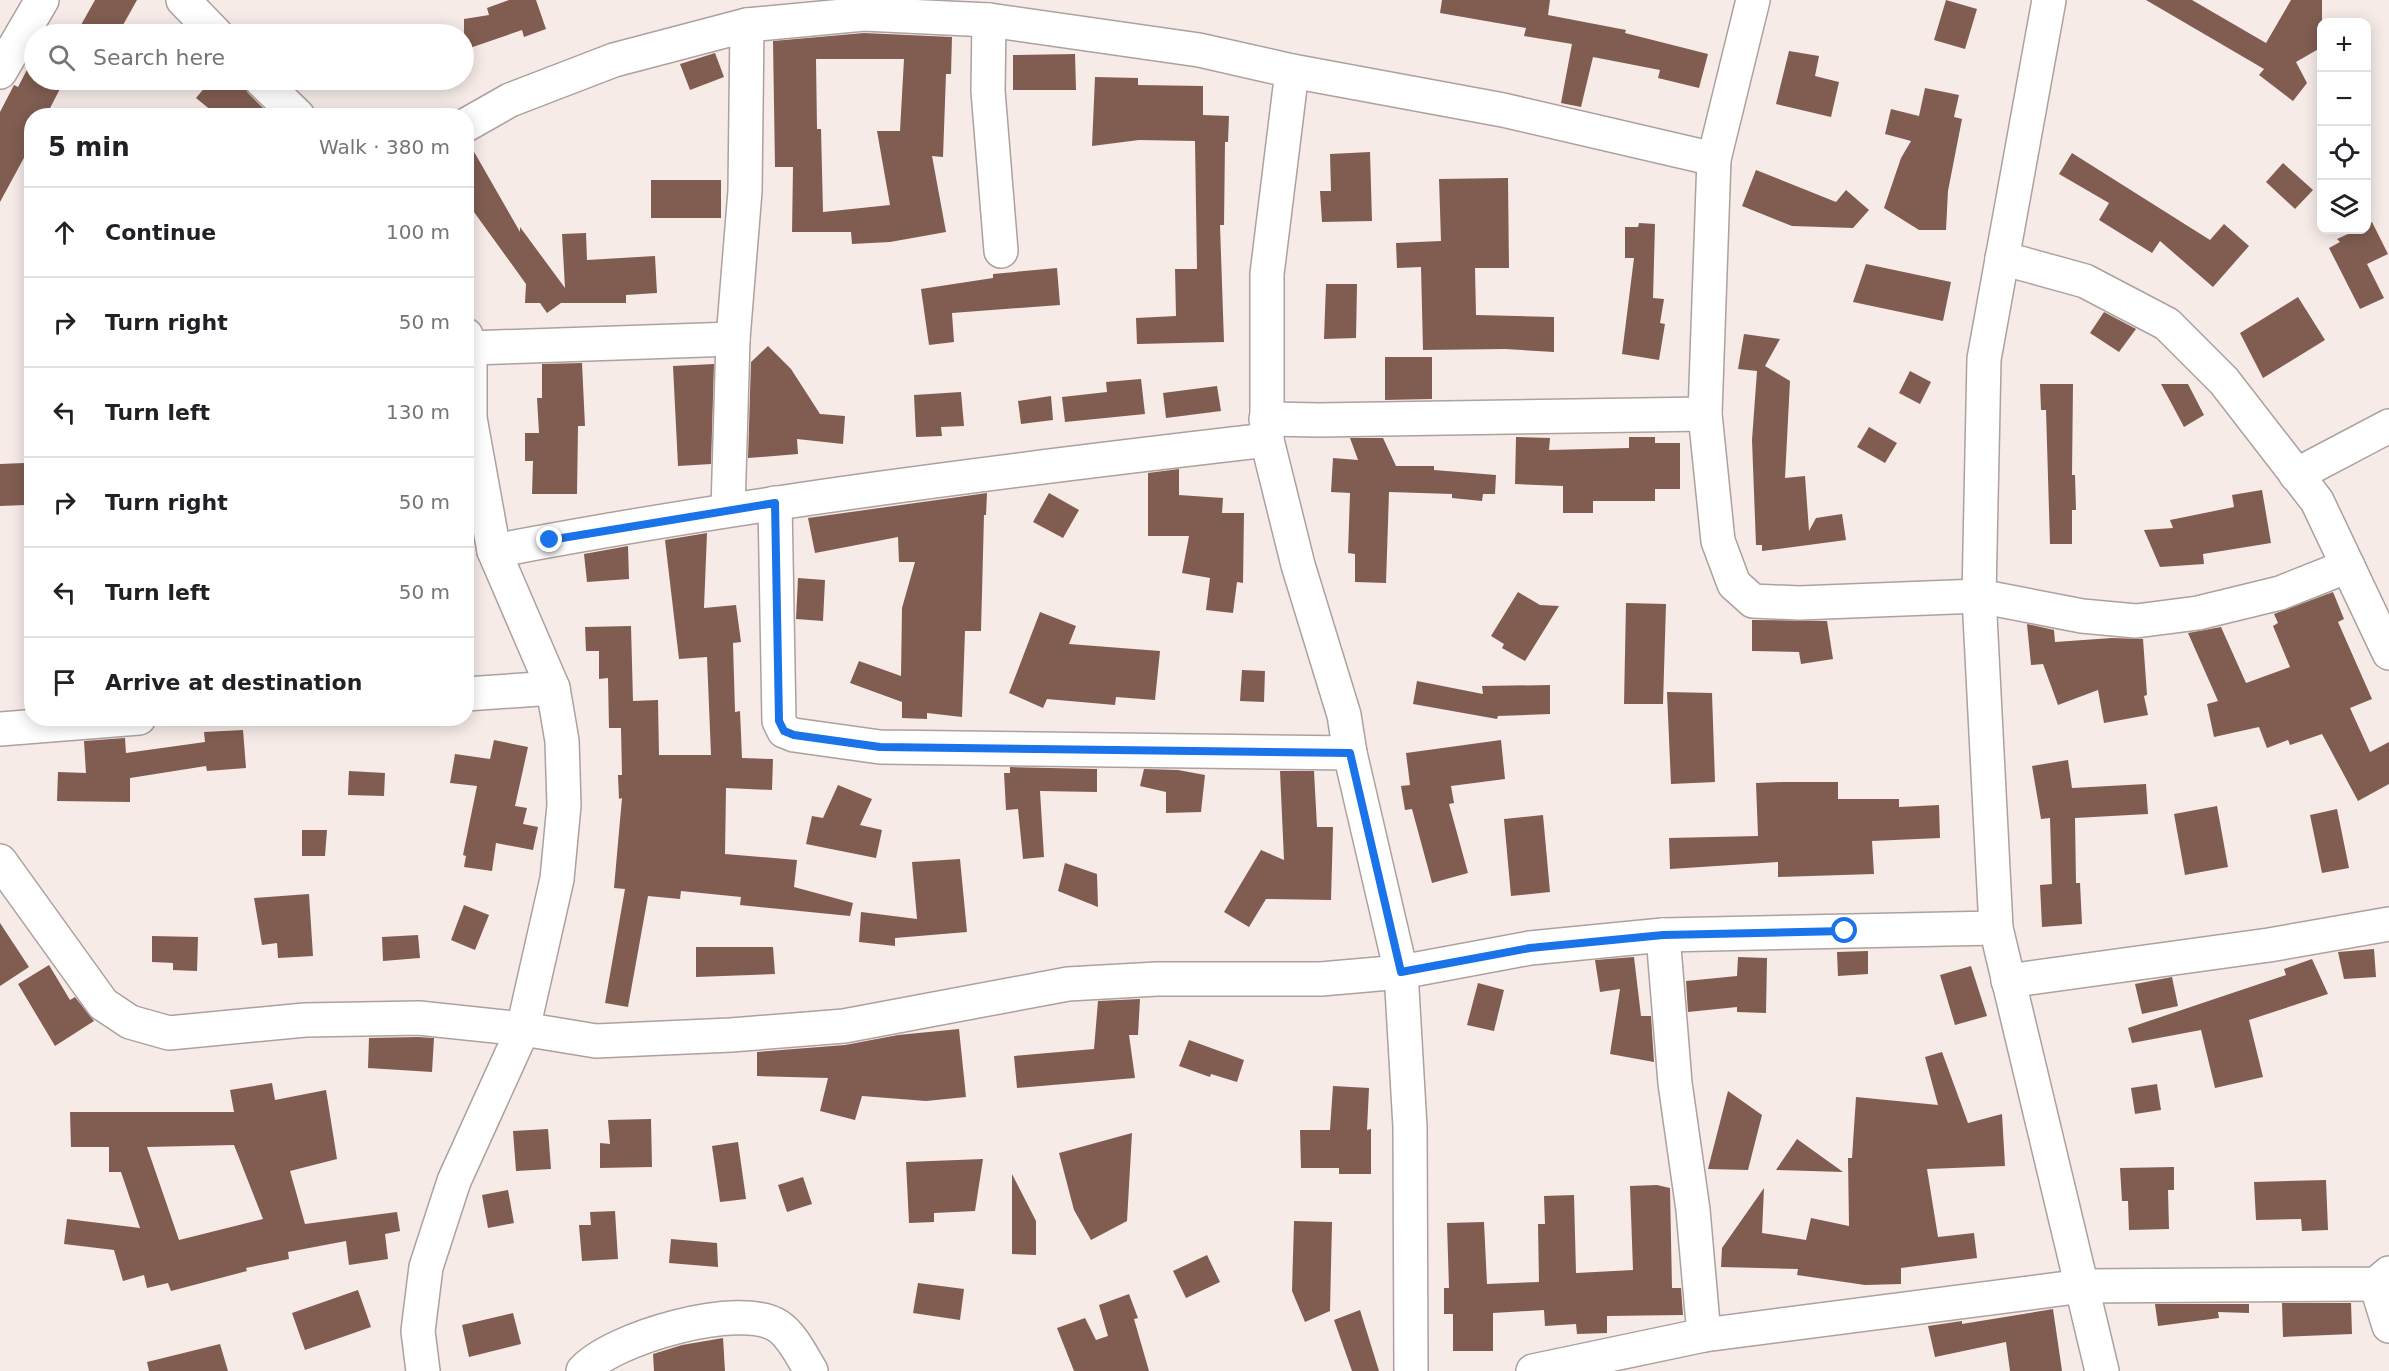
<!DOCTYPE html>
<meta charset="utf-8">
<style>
body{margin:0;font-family:"DejaVu Sans",sans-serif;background:#f6f6f6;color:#202124}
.controls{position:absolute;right:18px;top:18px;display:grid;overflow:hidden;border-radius:12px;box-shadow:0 3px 15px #0003}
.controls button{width:54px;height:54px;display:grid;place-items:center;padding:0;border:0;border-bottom:2px solid #e0e0e0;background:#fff;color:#202124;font:30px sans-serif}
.stop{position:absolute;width:18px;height:18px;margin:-14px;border:4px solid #1a73e8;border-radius:50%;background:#fff}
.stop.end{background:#1a73e8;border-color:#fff;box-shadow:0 2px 6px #0008}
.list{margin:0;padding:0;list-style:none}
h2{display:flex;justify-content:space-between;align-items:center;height:78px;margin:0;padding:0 24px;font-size:26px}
h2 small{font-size:20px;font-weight:400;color:#757577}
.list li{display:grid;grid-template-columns:39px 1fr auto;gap:18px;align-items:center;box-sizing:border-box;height:90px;padding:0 24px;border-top:2px solid #e0e0e0}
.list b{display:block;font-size:22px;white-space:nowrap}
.list em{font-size:20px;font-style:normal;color:#757577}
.icon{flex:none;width:33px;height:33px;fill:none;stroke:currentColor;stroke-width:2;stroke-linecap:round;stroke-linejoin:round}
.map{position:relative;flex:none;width:2389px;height:1371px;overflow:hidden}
.search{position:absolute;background:#fff;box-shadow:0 3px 15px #0003;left:24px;top:24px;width:450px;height:66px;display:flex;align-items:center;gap:15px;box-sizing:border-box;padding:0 21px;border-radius:33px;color:#757577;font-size:22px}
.panel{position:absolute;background:#fff;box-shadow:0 3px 15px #0003;left:24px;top:108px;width:450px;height:618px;border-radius:24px}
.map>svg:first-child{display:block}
</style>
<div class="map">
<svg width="2389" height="1371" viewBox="0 0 2389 1371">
<rect width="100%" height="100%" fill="#f6ebe7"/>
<g fill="#815d51" fill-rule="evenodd">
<polygon points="95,0 137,0 118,34 80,34 77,32"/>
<polygon points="509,0 536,0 546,29 524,37 522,30 464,50 464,19 489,15 487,8"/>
<polygon points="1442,0 1550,0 1548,15 1626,30 1625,33 1708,54 1699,88 1658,78 1660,70 1593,57 1581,107 1561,103 1572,44 1524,36 1526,28 1440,13"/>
<polygon points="1946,0 1977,9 1965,49 1934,40"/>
<polygon points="2146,0 2192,0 2266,43 2291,0 2322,0 2322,47 2296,62 2307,83 2293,101 2259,75 2264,69"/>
<path d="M864 33 952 37 951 74H946L943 157 932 156 946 232 890 242 852 244 851 232H792L793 167H775L773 41ZM816 59H904L900 131H877L890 205 823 212 821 129H817Z"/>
<polygon points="1789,51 1819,56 1815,76 1839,82 1831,117 1776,104"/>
<polygon points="715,53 724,77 690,90 680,64"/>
<polygon points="1075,54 1076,90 1013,90 1013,55"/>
<polygon points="30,64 34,66 34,80 64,81 46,116 32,116 32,143 0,202 0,112 14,85 18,87"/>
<polygon points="1095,77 1138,78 1138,85 1203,86 1203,115 1229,116 1228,142 1225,142 1224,225 1220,225 1224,342 1137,344 1136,318 1176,316 1175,269 1197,269 1195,141 1139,140 1092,146"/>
<polygon points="211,80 241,80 248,93 271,116 218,116 196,98"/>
<polygon points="1925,88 1959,95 1954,117 1962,119 1948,191 1946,230 1919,230 1884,208 1901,158 1911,141 1885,134 1891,109 1919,116"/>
<polygon points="469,143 520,232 520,227 565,288 562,234 586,233 587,260 655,256 657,293 626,295 626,303 561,303 547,313 540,303 525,303 526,284 466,201"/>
<polygon points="1370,152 1372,221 1322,222 1320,191 1331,191 1330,154"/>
<polygon points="2072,153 2210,240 2224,224 2249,246 2213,287 2160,241 2152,253 2099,220 2109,203 2059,174"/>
<polygon points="2283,163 2313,190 2295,209 2266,182"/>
<polygon points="1756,170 1836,202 1846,190 1869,210 1853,228 1792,226 1742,206"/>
<polygon points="1508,178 1509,268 1475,268 1476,315 1554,317 1554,352 1505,349 1423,350 1421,267 1397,268 1396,243 1441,241 1439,179"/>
<rect x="651" y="180" width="70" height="38"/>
<polygon points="2372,222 2388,254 2367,264 2384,298 2360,309 2329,248 2340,242 2337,239 2357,230 2367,230 2367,225"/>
<polygon points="1639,223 1655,224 1653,298 1664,299 1660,323 1665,324 1659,360 1622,354 1634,258 1625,258 1625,227 1638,227"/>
<polygon points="1866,264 1951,282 1943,321 1853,302"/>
<polygon points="1057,268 1060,305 952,313 954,342 929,345 921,289 993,278 993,274"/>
<polygon points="1326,284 1357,284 1356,338 1324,339"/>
<polygon points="2298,297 2325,340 2263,378 2240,333"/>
<polygon points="2104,312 2136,329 2119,352 2090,333"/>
<polygon points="1744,334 1780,339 1765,366 1790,381 1785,478 1805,476 1809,531 1816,518 1842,514 1846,540 1762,551 1762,545 1756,545 1752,440 1757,371 1738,369"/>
<polygon points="768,346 791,369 820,414 845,416 843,444 797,439 798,454 748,458 751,362"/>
<polygon points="1385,357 1432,357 1432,399 1385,400"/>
<polygon points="582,363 585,426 578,426 577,494 532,494 533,461 525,461 525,433 539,433 537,398 542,398 542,364"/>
<polygon points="714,364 711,464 678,466 673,366"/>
<polygon points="1910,371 1931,382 1920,404 1899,393"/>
<polygon points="1141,379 1145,414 1065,422 1062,397 1107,392 1106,382"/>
<polygon points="2040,384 2073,384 2072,475 2075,475 2076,510 2072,510 2072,544 2050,544 2046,410 2041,410"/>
<polygon points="2161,384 2188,384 2204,415 2184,427"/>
<polygon points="1217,386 1221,411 1166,418 1163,393"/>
<polygon points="961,392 964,426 941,427 942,436 916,437 914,395"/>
<polygon points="1051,396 1053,420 1021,424 1018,401"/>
<polygon points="1869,427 1897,443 1885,463 1857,447"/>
<polygon points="1516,437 1550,438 1549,450 1629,448 1629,437 1655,437 1655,443 1680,443 1680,489 1655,489 1655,501 1593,501 1593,513 1563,513 1563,486 1515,484"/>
<polygon points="1350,438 1383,438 1396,466 1434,466 1434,470 1496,475 1495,494 1483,494 1482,501 1452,498 1452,494 1389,492 1386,583 1355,582 1355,554 1348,553 1350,493 1331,492 1333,458 1358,460"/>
<polygon points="24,463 25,505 0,506 0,464"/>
<polygon points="1179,469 1179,495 1223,498 1222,513 1244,513 1243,583 1237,582 1233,613 1206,610 1210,578 1182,573 1189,536 1148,536 1148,473"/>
<polygon points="2262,490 2271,543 2203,554 2204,564 2160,567 2144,530 2173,528 2170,520 2234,507 2232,495"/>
<polygon points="987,493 986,515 984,515 981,631 965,631 962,717 927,713 927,719 902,718 902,702 850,683 859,661 901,676 902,608 915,562 899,562 898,537 815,553 808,518"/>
<polygon points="1049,493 1079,510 1063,538 1033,522"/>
<polygon points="707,533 704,608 736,605 741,642 733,643 735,712 740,711 742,758 773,759 772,790 726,788 725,854 797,860 794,887 853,903 850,916 740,905 741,897 681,891 680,899 648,896 628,1007 605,1003 625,889 614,888 622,798 619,799 618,775 622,775 621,728 609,728 608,678 599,679 599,651 586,651 585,627 631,626 633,701 658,700 659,755 711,755 707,657 679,659 665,540"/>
<polygon points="628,546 629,579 587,582 584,554"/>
<polygon points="798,578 825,580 823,621 796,619"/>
<polygon points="1518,592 1540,605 1559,606 1525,661 1502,648 1504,644 1491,636"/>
<polygon points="2333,592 2344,619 2338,622 2372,699 2350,708 2370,752 2389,742 2389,784 2358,801 2322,734 2290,745 2288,740 2267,748 2259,727 2214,737 2207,704 2218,701 2188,633 2221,627 2246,683 2290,667 2273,626 2278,623 2274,614"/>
<polygon points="1626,603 1666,604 1663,704 1624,704"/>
<polygon points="1040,612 1076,626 1069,644 1160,651 1155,700 1116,697 1115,705 1047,699 1043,708 1009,693"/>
<polygon points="1752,620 1827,621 1833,659 1801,664 1799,652 1752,651"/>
<polygon points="2027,624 2054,630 2055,642 2112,638 2143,639 2147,695 2144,696 2148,715 2104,723 2098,690 2058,705 2043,664 2031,665"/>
<polygon points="1242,670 1265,671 1264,702 1240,701"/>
<polygon points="1417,681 1483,694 1482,686 1550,685 1550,714 1498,716 1497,719 1413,704"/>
<polygon points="1667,692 1712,693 1715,782 1671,784"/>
<polygon points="243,730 246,768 207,771 206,766 130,778 130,802 57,801 58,772 86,773 84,741 125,738 126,753 205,742 204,732"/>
<polygon points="494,740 528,747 515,806 527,808 523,824 538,827 533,850 496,843 492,871 464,867 466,856 463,855 477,786 450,783 455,754 490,759"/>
<polygon points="1501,740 1505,779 1451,786 1454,803 1449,804 1468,873 1432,883 1412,809 1405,810 1401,786 1410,785 1406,753"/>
<polygon points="2068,760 2072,788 2146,784 2148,814 2075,818 2076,883 2080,883 2082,924 2042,927 2040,885 2052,884 2050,818 2041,819 2032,766"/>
<polygon points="1010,767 1097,769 1097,792 1040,791 1044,857 1023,859 1018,809 1006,810 1004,773 1010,773"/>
<polygon points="1144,769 1178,770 1205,775 1201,812 1166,813 1166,792 1140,786"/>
<polygon points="349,771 385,773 384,796 348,795"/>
<polygon points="1280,771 1314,771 1317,827 1333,827 1331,900 1266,899 1249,927 1224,912 1261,850 1284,860"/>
<polygon points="1783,782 1838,782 1838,799 1899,799 1899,807 1939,805 1940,838 1872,841 1874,874 1778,877 1778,862 1670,869 1669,838 1758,836 1756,783"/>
<polygon points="838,785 872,799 860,825 882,830 876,858 806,844 812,816 823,818"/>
<polygon points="2217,806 2228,867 2185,875 2174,814"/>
<polygon points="2337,809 2349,868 2322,873 2310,815"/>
<polygon points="1543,815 1550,892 1511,896 1504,819"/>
<polygon points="302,830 327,830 325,856 302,856"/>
<polygon points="960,859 967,932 895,938 895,946 859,942 861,912 917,919 912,862"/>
<polygon points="1065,863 1097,874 1098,907 1058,891"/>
<polygon points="309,894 313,956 278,958 277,943 262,945 254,898"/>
<polygon points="464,905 489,915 475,950 451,940"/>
<polygon points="0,923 29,967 0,986"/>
<polygon points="418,935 420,958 383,961 382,937"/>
<polygon points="152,936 198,937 197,971 173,970 173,963 152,962"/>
<polygon points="696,947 773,947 775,974 696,977"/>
<polygon points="2374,949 2376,977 2344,979 2338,952"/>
<polygon points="1868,951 1868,974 1838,976 1837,952"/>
<polygon points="1634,957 1641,1016 1651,1016 1654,1062 1610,1054 1620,989 1600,992 1595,960"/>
<polygon points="1738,957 1767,958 1766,1013 1737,1012 1737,1007 1688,1012 1686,981 1737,976"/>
<polygon points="2312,959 2328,994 2249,1020 2263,1077 2215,1088 2201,1030 2132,1043 2128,1028 2286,975 2284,969"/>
<polygon points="49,965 70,1000 75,997 94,1021 55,1046 18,984"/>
<polygon points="1971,966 1987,1016 1955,1025 1940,975"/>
<polygon points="2172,977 2178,1006 2142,1014 2135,984"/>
<polygon points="1478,983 1504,990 1494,1031 1467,1025"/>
<polygon points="1140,999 1138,1035 1129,1035 1135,1078 1017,1088 1014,1056 1094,1049 1098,1001"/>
<polygon points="959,1029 966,1097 926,1101 862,1096 855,1120 820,1111 828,1078 757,1076 757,1052 845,1045 898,1035"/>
<polygon points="418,1037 434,1038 432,1072 368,1068 369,1038"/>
<polygon points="1189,1040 1244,1060 1237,1082 1211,1074 1210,1077 1179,1066"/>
<polygon points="1942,1052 1968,1123 2002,1114 2005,1166 1927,1169 1938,1237 1974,1233 1977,1258 1901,1268 1901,1284 1865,1285 1797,1275 1798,1269 1721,1267 1722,1248 1764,1188 1762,1233 1806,1240 1811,1218 1849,1226 1848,1158 1852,1158 1856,1097 1938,1105 1925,1057"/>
<path d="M272 1083 275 1100 326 1090 337 1159 290 1171 305 1224 397 1212 400 1231 385 1234 388 1259 349 1265 346 1241 288 1252 289 1259 246 1268 247 1271 171 1291 168 1283 147 1288 144 1275 123 1281 114 1250 64 1244 67 1219 140 1228 121 1172H109V1147H71L70 1112H234L230 1090ZM234 1145 263 1219 179 1240 147 1147Z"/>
<polygon points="2157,1084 2161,1110 2135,1114 2131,1088"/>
<polygon points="1333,1086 1369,1088 1367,1130 1371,1129 1371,1174 1339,1174 1339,1168 1301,1168 1300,1130 1330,1130"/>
<polygon points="1728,1091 1762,1115 1748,1170 1708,1169"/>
<polygon points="651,1119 652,1167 600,1168 600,1143 610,1144 608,1120"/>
<polygon points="548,1129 551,1169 516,1171 513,1131"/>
<polygon points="1132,1133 1127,1221 1091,1240 1074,1210 1059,1153"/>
<polygon points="1797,1139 1843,1172 1776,1170"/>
<polygon points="738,1142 746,1199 720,1202 712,1146"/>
<polygon points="983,1159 975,1211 934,1213 934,1222 909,1223 906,1162"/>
<polygon points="2174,1167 2174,1190 2168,1190 2169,1229 2129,1230 2128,1201 2122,1201 2120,1168"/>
<polygon points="1012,1174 1036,1221 1036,1255 1012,1254"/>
<polygon points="803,1177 812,1204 787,1212 778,1185"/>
<polygon points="2326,1180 2328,1230 2302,1231 2301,1219 2256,1220 2254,1182"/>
<polygon points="1657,1185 1670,1188 1672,1288 1681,1288 1683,1315 1607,1316 1607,1333 1577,1334 1576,1324 1545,1326 1544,1310 1493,1313 1493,1351 1453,1351 1453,1314 1444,1314 1444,1288 1449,1288 1447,1223 1484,1222 1487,1284 1539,1282 1538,1224 1545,1224 1544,1196 1574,1195 1576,1273 1633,1270 1630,1186"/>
<polygon points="508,1190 514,1223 488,1228 482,1195"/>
<polygon points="615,1211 618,1259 582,1261 579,1225 591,1225 590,1212"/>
<polygon points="1294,1221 1332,1222 1330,1311 1305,1322 1292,1291"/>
<polygon points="671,1239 717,1243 718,1267 669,1263"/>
<polygon points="1207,1255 1220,1282 1186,1298 1173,1271"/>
<polygon points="918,1283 964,1289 960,1320 913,1313"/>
<polygon points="358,1290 371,1327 305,1350 292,1313"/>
<polygon points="1129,1294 1138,1318 1134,1319 1149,1371 1074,1371 1057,1328 1085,1318 1096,1340 1108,1336 1099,1305"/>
<polygon points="2282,1303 2351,1303 2352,1334 2283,1337"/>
<polygon points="2155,1304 2249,1304 2249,1313 2218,1312 2219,1318 2158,1326"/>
<polygon points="2053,1309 2062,1371 2010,1371 2006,1342 1935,1357 1928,1326 1962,1321 1962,1324"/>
<polygon points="1360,1310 1379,1371 1352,1371 1334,1320"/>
<polygon points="513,1313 521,1344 469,1357 462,1325"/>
<polygon points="723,1338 725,1371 654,1371 653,1354 682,1345"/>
<polygon points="220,1344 228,1371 149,1371 147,1362"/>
</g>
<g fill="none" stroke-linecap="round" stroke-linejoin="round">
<defs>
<g id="minor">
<polyline points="183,0 216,34"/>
<polyline points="1753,0 1714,159 1705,414 1718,541 1734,584 1753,601 1799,603 1979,596 2082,616 2136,621 2198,613 2280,593 2348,566"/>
<polyline points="989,20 988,91 1001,251"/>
<polyline points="1292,71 1267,274 1267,440 1298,565 1344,715 1350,753 1401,972 1410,1127 1411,1371"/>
<polyline points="0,72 42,0"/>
<polyline points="261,80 298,116"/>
<polyline points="466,125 510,100 614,60 747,25 864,14 989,20 1199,50 1292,71 1503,110 1714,159"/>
<polyline points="2002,258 2085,281 2167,324 2224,381 2317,501 2389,653"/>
<polyline points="470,348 733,339"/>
<polyline points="1266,419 1319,420 1705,414"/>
<polyline points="2296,475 2389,426"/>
<polyline points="775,503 779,721 784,731 794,735 880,747 1350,753"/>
<polyline points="728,510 733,339 745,191 747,25"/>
<path d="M494 551C750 502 1008 470 1267 440"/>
<polyline points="466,694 553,688"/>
<polyline points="0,729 139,718"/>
<polyline points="0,861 103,1004 130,1022 169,1033 305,1020 419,1018 523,1029 596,1041 731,1035 844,1026 1068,984 1157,979 1321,979 1401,972 1530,948 1663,935 1996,928"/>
<polyline points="1663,935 1675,1083 1693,1210 1704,1335"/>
<polyline points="2008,981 2269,945 2389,924"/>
<polyline points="2376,1284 2389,1326"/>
<polyline points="423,1371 418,1331 426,1267 454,1181 523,1029 557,879 564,805 562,741 553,688 494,551 470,418 470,348 466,335"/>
<path d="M583 1371C612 1338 740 1301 778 1326 792 1335 803 1358 811 1371"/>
<polyline points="1533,1371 1704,1335 2083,1286 2376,1284 2389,1273"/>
</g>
<polyline id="tertiary" points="2049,0 1984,359 1979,596 1996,928 2102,1371"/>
</defs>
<use href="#minor" stroke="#aca19e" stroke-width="36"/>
<use href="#tertiary" stroke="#aca19e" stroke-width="36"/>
<use href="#minor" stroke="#fff" stroke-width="33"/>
<use href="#tertiary" stroke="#fff" stroke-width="33"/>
</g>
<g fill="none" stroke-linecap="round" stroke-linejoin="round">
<polyline stroke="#1a73e8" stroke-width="8" points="550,540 775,503 779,721 784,731 794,735 880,747 1350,753 1401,972 1530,948 1663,935 1845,931"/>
</g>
</svg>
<div class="controls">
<button>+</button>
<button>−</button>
<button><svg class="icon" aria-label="locate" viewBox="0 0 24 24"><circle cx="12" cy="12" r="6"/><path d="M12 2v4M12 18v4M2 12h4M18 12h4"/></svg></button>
<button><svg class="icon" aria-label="layers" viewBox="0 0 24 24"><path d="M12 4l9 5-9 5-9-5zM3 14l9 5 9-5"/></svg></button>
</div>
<div class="stop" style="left:1845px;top:931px"></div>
<div class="stop end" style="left:550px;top:540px"></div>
<div class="search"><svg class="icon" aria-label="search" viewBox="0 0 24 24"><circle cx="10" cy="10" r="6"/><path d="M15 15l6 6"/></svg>Search here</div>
<section class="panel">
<h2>5 min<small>Walk · 380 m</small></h2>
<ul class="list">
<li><svg class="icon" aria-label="ahead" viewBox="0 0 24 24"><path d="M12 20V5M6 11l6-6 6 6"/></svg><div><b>Continue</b></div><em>100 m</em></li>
<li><svg class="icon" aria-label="right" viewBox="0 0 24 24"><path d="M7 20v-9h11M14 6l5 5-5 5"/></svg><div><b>Turn right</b></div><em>50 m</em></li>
<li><svg class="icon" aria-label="left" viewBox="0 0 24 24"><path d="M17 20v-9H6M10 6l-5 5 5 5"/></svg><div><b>Turn left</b></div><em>130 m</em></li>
<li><svg class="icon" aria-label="right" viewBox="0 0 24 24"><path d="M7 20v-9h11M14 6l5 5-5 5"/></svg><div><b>Turn right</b></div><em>50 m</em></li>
<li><svg class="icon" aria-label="left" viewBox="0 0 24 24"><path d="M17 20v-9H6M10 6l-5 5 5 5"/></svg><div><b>Turn left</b></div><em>50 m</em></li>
<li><svg class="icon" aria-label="arrive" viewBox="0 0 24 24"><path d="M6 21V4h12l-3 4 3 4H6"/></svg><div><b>Arrive at destination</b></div></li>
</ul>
</section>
</div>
